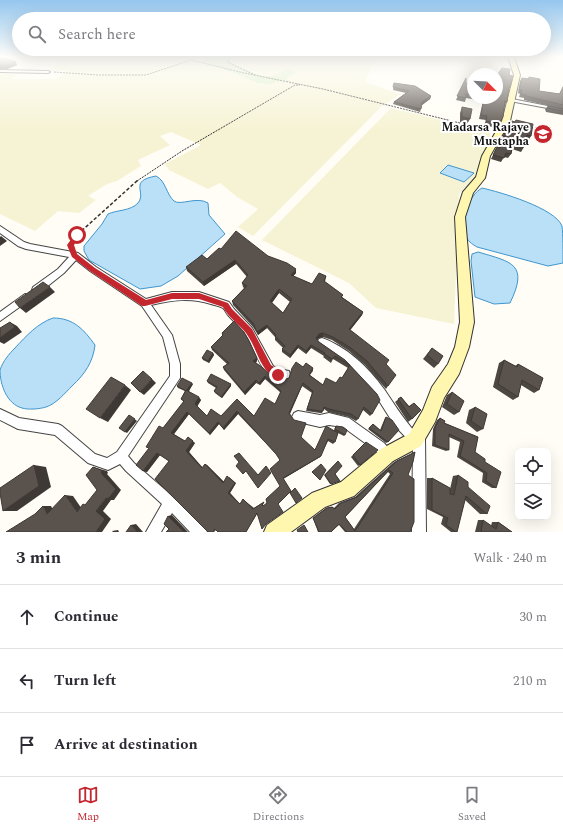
<!DOCTYPE html>
<meta charset="utf-8">
<style>
body{margin:0;font-family:Spectral,serif;background:#f7f7f7;color:#2b2b33}
.controls{position:absolute;right:12px;bottom:12px;display:grid;overflow:hidden;border-radius:8px;box-shadow:0 4px 16px #0002}
.controls button{width:36px;height:36px;display:grid;place-items:center;padding:0;border:0;border-bottom:1px solid #e1e1e2;background:#fff;color:#2b2b33;font:20px sans-serif}
.compass{position:absolute;left:467px;top:68px;width:36px;height:36px;border-radius:50%;background:#fff;box-shadow:0 4px 16px #0002;rotate:114deg}
.stop{position:absolute;width:12px;height:12px;margin:-9px;border:3px solid #c4262e;border-radius:50%;background:#fff}
.stop.end{background:#c4262e;border-color:#fff;box-shadow:0 1px 4px #0008}
.list{margin:0;padding:0;list-style:none}
h2{display:flex;justify-content:space-between;align-items:center;height:52px;margin:0;padding:0 16px;font-size:17px}
h2 small{font-size:13px;font-weight:400;color:#7c7c81}
.list li{display:grid;grid-template-columns:26px 1fr auto;gap:12px;align-items:center;box-sizing:border-box;height:64px;padding:0 16px;border-top:1px solid #e1e1e2}
.list b{display:block;font-size:15px;white-space:nowrap}
.list em{font-size:13px;font-style:normal;color:#7c7c81}
.icon{flex:none;width:22px;height:22px;fill:none;stroke:currentColor;stroke-width:2;stroke-linecap:round;stroke-linejoin:round}
.map{position:relative;flex:none;width:563px;height:532px;overflow:hidden}
.search{position:absolute;background:#fff;box-shadow:0 4px 16px #0002;left:12px;right:12px;top:12px;height:44px;display:flex;align-items:center;gap:10px;box-sizing:border-box;padding:0 14px;border-radius:22px;color:#7c7c81;font-size:15px}
.sheet{height:244px;background:#fff}
nav{display:flex;justify-content:space-around;align-items:center;box-sizing:border-box;height:56px;border-top:1px solid #e1e1e2;background:#fff;font-size:11px;color:#7c7c81}
nav a{display:grid;justify-items:center;gap:2px}
nav .on{color:#c4262e}
.map>svg:first-child{display:block}
</style>
<div class="map">
<svg width="563" height="532" viewBox="0 0 563 532">
<rect width="100%" height="100%" fill="#fffdf5"/>
<g fill="#f6f3d4">
<polygon points="20,57 208,57 203,61 208,65 258,83 267,84 282,80 290,81 285,80 296,72 268,76 248,70 228,61 234,57 401,57 374,63 365,82 400,94 382,106 253,236 238,227 258,209 237,197 220,183 208,189 169,170 165,164 201,145 171,132 160,136 170,145 138,160 141,166 117,181 107,184 88,196 96,200 79,213 58,211 35,231 0,214 0,74 18,74 11,79 56,79 68,71 49,70 58,63 48,58 26,64"/>
<polygon points="391,108 491,132 477,176 459,194 454,324 376,308 349,283 262,240"/>
</g>
<path fill="#d5ebbd" d="M208 57H234L229 61C238 66 260 77 271 76 276 75 281 72 286 69L297 72 286 79 294 83 282 80 270 84 258 83 203 62Z"/>
<g fill="#b9e0f7" stroke="#3f96cf">
<polygon points="448,165 474,173 464,182 440,173"/>
<path d="M156 176C166 181 166 194 174 201 180 206 197 196 208 203L209 215 225 234 178 276 161 286 140 289 89 260 84 251V246L102 224 108 214C116 210 131 211 138 203 147 192 128 181 156 176Z"/>
<path d="M482 188C500 192 555 208 562 226 563 233 563 254 563 263L548 266 477 247C472 244 467 241 465 234 460 220 469 195 482 188Z"/>
<path d="M478 252C512 262 529 264 510 303L494 304 475 297 471 261 472 254Z"/>
<path d="M53 318C74 318 84 330 95 345 93 362 85 374 72 386 65 393 56 404 46 407 40 409 28 410 22 408 7 404 0 385 0 370 3 361 9 354 15 348 26 336 38 323 53 318Z"/>
</g>
<g fill="none" stroke-linecap="round" stroke-linejoin="round">
<defs>
<g id="street">
<polygon points="0,70 48,71 50,72 48,73 0,72"/>
<polygon points="512,99 563,109 563,111 510,101 510,99"/>
<path d="M0 226 24 242 30 244 78 253 96 267 146 299 172 292H199L229 302 234 309 252 328 273 366 278 369 289 371 290 375 289 379C265 388 256 352 248 338 243 329 235 323 228 315 226 313 225 309 223 308 220 306 214 305 211 304 190 297 172 300 151 305L172 335 180 364V378L128 456 134 463 164 489 205 527 207 532H190L172 513 161 532H146L162 504 126 471 120 464 108 470 88 463 55 435 18 429 0 420V409L19 418 58 424 62 426 95 454 107 458 117 452 170 376V364L163 337 142 306 90 271 76 260 64 273 39 293 36 294 33 293 32 290 33 287 58 269 69 257 26 249 18 246 0 233Z"/>
<polygon points="25,294 28,295 29,298 28,301 0,321 0,312"/>
<path d="M322 338C347 347 368 367 384 389 394 404 403 418 415 432L419 430 423 432 425 436 426 532H412L413 445 395 426 376 396 362 379 345 362 327 349 319 345 317 342 319 339Z"/>
<polygon points="298,411 320,415 329,413 349,418 384,443 391,451 393,455 391,459 387,461 383,459 376,451 343,427 329,425 320,427 294,421 292,417 294,413"/>
</g>
<polygon id="secondary" points="508,57 514,57 520,75 510,121 490,156 485,178 473,193 465,217 474,322 469,347 459,374 444,398 435,422 421,446 393,461 354,496 325,507 291,532 264,532 267,525 312,493 341,482 381,449 409,434 423,410 432,387 448,364 455,347 460,322 455,217 463,192 476,177 482,156 502,121 514,75"/>
</defs>
<use href="#street" stroke="#444" stroke-width="2"/>
<use href="#secondary" stroke="#333" stroke-width="2"/>
<g stroke="#333" stroke-width="1" stroke-dasharray="2 1" stroke-linecap="butt">
<polyline points="231,57 227,62 255,75"/>
<polyline points="54,72 98,75 146,75 191,60 244,73 323,89 492,131"/>
<polyline points="137,181 182,151 295,85 300,85"/>
</g>
<polyline stroke="#333" stroke-width="1.5" stroke-dasharray="3.5 2" stroke-linecap="butt" points="72,248 70,245 77,235 138,180"/>
<use href="#street" fill="#fff" fill-rule="evenodd"/>
<use href="#secondary" fill="#fff6b0" fill-rule="evenodd"/>
</g>
<g fill="#4d4742" fill-rule="evenodd">
<polygon points="0,58 17,65 7,69 0,69"/>
<polygon points="509,75 510,87 508,91 507,102 504,105 503,117 497,128 484,125 486,120 479,119 483,101 466,98 465,102 456,100 466,78 466,83 473,84 473,98 497,98"/>
<polygon points="529,77 539,91 559,94 563,86 563,109 524,100 524,98 519,97 520,94 518,93 520,81 522,78 528,79"/>
<polygon points="394,83 431,96 430,99 422,105 420,112 393,104 394,102 406,93 393,90"/>
<polygon points="548,106 563,109 563,115 546,112 545,109"/>
<polygon points="462,107 470,119 467,124 460,122 460,113"/>
<polygon points="516,120 531,136 528,141 526,140 524,147 521,152 512,149 511,154 508,158 504,157 501,162 491,159 497,147 499,148 502,141 501,140 512,121 515,122"/>
<path d="M221 249 268 256 296 273 293 276 312 284 326 276 325 282 343 295 342 297 363 312 362 315 350 330 386 364 388 386 386 389 365 365 349 351 332 340 323 337 319 338 317 339 319 342 345 360 377 394 372 414 370 416 363 410 358 419 356 421 349 417 328 412 324 409 322 413H320L306 411 312 393 302 386 290 414 301 437 314 450 334 430 336 426 345 435 344 436 338 433 335 442 333 444 328 441 320 457 283 479 291 491 257 514 246 532H218L216 530 214 532H208L169 461 160 455 147 472 143 471 163 428 184 402 181 399 185 391 178 388 177 386 193 384 188 391 201 400 197 406 207 416H221L237 399 254 416 275 404 281 393 265 379 260 385 256 383 245 395 224 370 223 367 227 364 212 350 211 347 222 336V333L257 358V361L256 363 273 377 283 380 289 378 303 367 313 368V371L310 375 323 385 336 383 342 378 348 368 333 359 331 363 323 357 324 356 311 348 306 354 298 348 290 358 282 352V349L283 348 275 340V337L267 328 258 335 253 327 233 305 232 301 244 288 243 287 242 283 247 277 236 264 204 286 187 271 186 267 207 259ZM279 293 290 302 283 313 272 303ZM189 414 210 435 219 424 224 430 238 414 277 455 280 460V486L264 506 263 505 264 502 254 508 244 500 243 499 240 504 230 493 236 483 224 482 207 465 205 464 202 468 189 452 195 443 185 441 174 434Z"/>
<polygon points="432,348 438,364 434,368 423,359"/>
<polygon points="213,353 214,355 209,363 203,360 202,358"/>
<polygon points="504,360 515,366 518,364 539,390 534,393 521,385 518,397 513,400 493,387 499,363"/>
<polygon points="207,381 231,384 231,386 222,398 215,393 214,391 216,388 208,383"/>
<polygon points="452,392 459,412 454,415 442,407 447,395"/>
<polygon points="401,397 409,406 414,403 412,419 408,422 395,402"/>
<polygon points="475,407 483,429 477,432 466,423 469,410"/>
<polygon points="386,417 388,442 386,443 368,429 373,424 380,430 385,418"/>
<polygon points="440,418 444,423 478,437 475,452 485,462 496,488 492,488 482,482 483,473 457,457 460,442 449,437 449,450 446,451 432,446 433,429 437,420"/>
<polygon points="366,442 360,465 358,466 351,457"/>
<path d="M415 452 408 475 410 532H345L339 525 331 532H318L313 518 326 508 332 507 334 508 339 503 355 497 394 462ZM388 472 390 474 354 529 345 517Z"/>
<polygon points="338,461 335,474 340,481 330,484 324,475"/>
<polygon points="458,475 468,487 487,514 480,514 465,500 457,532 451,532 441,524 443,517 427,509 427,478 432,478 450,489 453,476"/>
<polygon points="478,520 483,520 491,526 492,522 498,522 512,532 475,532"/>
</g>
<g fill="#3f3936">
<polygon points="16,62 17,65 7,69 6,66"/>
<polygon points="431,96 430,99 422,105 422,102"/>
<polygon points="1,236 7,241 0,246 0,237"/>
<polygon points="235,260 236,264 204,286 203,282"/>
<polygon points="296,269 296,273 291,279 291,275"/>
<polygon points="50,287 55,292 26,313 20,308"/>
<polygon points="279,289 279,293 270,305 270,301"/>
<polygon points="363,312 362,315 348,333 349,329"/>
<polygon points="10,322 17,326 22,332 4,344 0,342 0,338"/>
<polygon points="267,325 267,328 258,335 257,332"/>
<polygon points="323,333 323,337 319,338 316,341 316,338 319,334"/>
<polygon points="298,345 298,348 290,358 290,355"/>
<polygon points="311,345 311,348 306,354 306,351"/>
<polygon points="213,353 214,355 209,363 208,361"/>
<polygon points="257,358 257,361 254,364 253,361"/>
<polygon points="265,376 265,379 260,385 259,383"/>
<polygon points="152,379 156,383 144,395 140,392"/>
<polygon points="256,380 256,383 245,395 244,392"/>
<polygon points="192,383 193,384 188,393 186,391"/>
<polygon points="303,383 302,386 289,415 289,413"/>
<polygon points="231,384 231,386 222,398 221,397"/>
<polygon points="125,385 131,390 108,422 100,418"/>
<polygon points="199,397 201,400 197,407 195,404"/>
<polygon points="237,411 238,414 224,430 223,428"/>
<polygon points="187,412 189,414 174,434 171,433"/>
<polygon points="129,415 137,421 127,433 125,432"/>
<polygon points="218,422 219,424 210,435 209,433"/>
<polygon points="188,437 195,443 189,452 204,469 202,468 186,451"/>
<polygon points="157,453 160,455 147,472 143,471"/>
<polygon points="321,456 320,457 283,479 283,478"/>
<polygon points="205,464 207,465 225,483 223,483"/>
<polygon points="34,465 46,467 51,487 17,511 3,511"/>
<polygon points="93,467 107,471 108,473 107,474 121,490 114,500 111,500 103,511 111,519 102,532 96,532 96,511 106,498"/>
<polygon points="229,477 236,483 230,493 241,505 240,504 228,493"/>
<polygon points="65,495 73,496 84,512 77,512"/>
<polygon points="43,506 51,506 55,514 47,514"/>
<polygon points="172,515 188,532 184,532 168,516"/>
<polygon points="136,524 143,532 137,532 131,525"/>
<polygon points="118,530 119,532 113,532 112,531"/>
</g>
<g fill="#5a524d" stroke="#3f3936" fill-rule="evenodd">
<polygon points="4,57 16,62 6,66 0,67 0,58"/>
<polygon points="502,68 510,69 509,75 513,76 510,87 509,87 507,102 505,101 503,117 499,124 486,121 487,116 481,115 484,98 497,98 497,74 498,74"/>
<polygon points="529,77 540,79 539,91 560,94 563,87 563,105 526,96 526,95 521,94 522,90 519,90 522,78 529,79"/>
<polygon points="466,78 466,83 473,84 473,95 466,94 466,98 457,96"/>
<polygon points="394,83 415,86 431,96 422,102 421,109 394,102 409,91 393,87"/>
<polygon points="548,106 563,109 563,111 548,108"/>
<polygon points="462,107 472,109 470,119 462,117"/>
<polygon points="516,120 533,124 531,136 527,135 524,147 513,144 511,154 506,153 504,158 493,155 497,147 500,148 505,136 503,136 512,121 515,122"/>
<path d="M236 231 268 256 287 263 296 269 291 275 312 284 319 273 326 276 324 281 343 295 341 297 363 312 349 329 389 360 386 364 396 375 388 386 367 361 351 348 333 337 323 333 319 334 316 338 319 342 345 360 377 394 380 400 372 414 364 407 358 419 351 414 329 409 324 407 323 411H321L307 409 313 391 303 383 289 413 294 420 306 423 301 437 315 450 326 426 338 433 335 442 328 439 321 456 283 478 291 491 278 504 283 512 266 524 262 529 257 513 246 532H218L215 529 213 532H208L155 479 169 461 157 453 143 471 136 465 149 448 146 447 159 426 163 428 184 401 181 399 186 390 199 397 195 404 207 416 211 409 221 416 237 399 254 416 265 398 275 404 281 391 265 376 259 383 256 380 244 392 223 367 229 363 211 347 223 335 222 333 234 321 244 332 249 341 257 358 253 361 262 367 273 377 283 380 289 378 292 368 296 362 303 367 306 363 313 368 309 375 323 385 326 378 336 383 340 377 342 378 350 365 335 356 332 359 324 354 325 353 311 345 306 351 298 345 290 355 282 349 285 346 275 336 276 335 267 325 257 332 253 323 232 301 247 286 242 283 248 275 235 260 203 282 186 267 202 255 207 259 219 248 221 249ZM279 289 292 299 283 313 270 301ZM237 411 276 454 280 460 270 469 280 486 266 499 267 503 263 506 262 505 264 502 253 509 243 499 240 504 228 493 235 483 227 476 223 483 205 464 202 468 186 451 193 441 188 437 185 441 171 433 187 412 209 433 218 422 223 428Z"/>
<polygon points="43,282 50,287 20,308 15,302"/>
<polygon points="10,322 15,327 0,338 0,328"/>
<polygon points="432,348 443,356 438,364 427,355"/>
<polygon points="207,350 213,353 208,361 202,358"/>
<polygon points="504,360 517,367 518,364 543,378 539,390 522,380 518,397 498,384"/>
<polygon points="143,371 152,379 140,392 131,383"/>
<polygon points="211,374 231,384 221,397 214,391 217,387 207,381"/>
<polygon points="111,377 125,385 100,418 86,409"/>
<polygon points="182,378 192,383 186,391 177,386"/>
<polygon points="452,392 464,401 459,412 447,404"/>
<polygon points="401,397 409,407 414,403 421,410 412,419 398,399"/>
<polygon points="475,407 487,414 483,429 471,421"/>
<polygon points="129,415 135,419 125,432 119,428"/>
<polygon points="386,417 392,420 399,430 388,442 369,428 373,424 381,431"/>
<polygon points="440,418 445,421 444,423 478,437 475,452 485,459 485,462 501,472 496,488 486,481 487,473 460,456 464,441 449,434 449,450 435,445 435,428"/>
<polygon points="336,426 343,427 347,430 345,435 335,429"/>
<polygon points="366,442 378,450 360,465 353,455"/>
<path d="M415 452 413 462 408 475 414 479V522L410 532H347L339 524 331 532H319L313 518 327 508 332 507 335 509 341 503 357 497 397 461ZM389 470 393 473 355 531 345 517Z"/>
<polygon points="239,453 258,475 266,466 271,473 258,488 246,471 243,474 236,466 239,462 234,456"/>
<polygon points="338,461 342,466 335,474 340,481 331,484 325,475"/>
<polygon points="321,464 326,470 320,480 312,472"/>
<polygon points="34,465 39,486 3,511 0,493 0,488"/>
<polygon points="93,467 101,470 102,472 101,473 116,489 108,499 106,498 96,511 105,519 96,532 6,532 35,514 43,506 47,514 65,495 77,512 83,504 85,505 97,490 86,475"/>
<polygon points="458,475 468,482 468,487 490,506 487,514 466,496 457,532 456,532 446,525 448,518 432,510 432,478 450,488 450,494 454,495"/>
<polygon points="295,488 302,498 296,503 290,493"/>
<polygon points="168,516 184,532 166,532 169,529 164,524"/>
<polygon points="483,520 496,529 498,522 512,532 481,532"/>
<polygon points="131,525 137,532 126,532"/>
<polygon points="304,525 308,532 298,532 297,530"/>
</g>
<linearGradient id="sky" x2="0" y2="1"><stop stop-color="#95c6ee"/><stop offset="0.43" stop-color="#fffefa"/><stop offset="1" stop-color="#fffefa" stop-opacity="0"/></linearGradient>
<rect width="563" height="132" fill="url(#sky)"/>
<path fill="#c4262e" d="M77 233 80 235 74 245 77 254 95 268 146 300 172 293H199L228 303 232 309 252 329 271 365 281 372 282 375 281 378 278 379C259 371 258 349 246 333 239 324 229 318 223 307L199 299H172L145 306H142L90 271 72 257 67 245 75 234Z"/>
<defs>
<symbol id="school-disc" viewBox="-11 -11 22 22"><circle r="9.5" fill="#c4262e" stroke="#fff"/><path d="M0-5L7-2L0 1L-7-2ZM-4 1L0 2.5L4 1V4Q0 6-4 4Z" fill="#fff"/></symbol>
</defs>
<g fill-rule="evenodd">
<use href="#school-disc" x="532" y="123" width="22" height="22"/>
</g>
<g text-anchor="middle" stroke-width="4" stroke-linejoin="round" paint-order="stroke">
<g font-size="12" font-weight="bold" fill="#111" stroke="#fff" text-anchor="end">
<text x="529" y="131">Madarsa Rajaye<tspan x="529" dy="14">Mustapha</tspan></text>
</g>
</g>
</svg>
<div class="controls">
<button><svg class="icon" aria-label="locate" viewBox="0 0 24 24"><circle cx="12" cy="12" r="6"/><path d="M12 2v4M12 18v4M2 12h4M18 12h4"/></svg></button>
<button><svg class="icon" aria-label="layers" viewBox="0 0 24 24"><path d="M12 4l9 5-9 5-9-5zM3 14l9 5 9-5"/></svg></button>
</div>
<svg class="compass" viewBox="-18 -18 36 36"><path d="M0-13l5 13h-10z" fill="#e53935"/><path d="M0 13l5-13h-10z" fill="#7c7c81"/></svg>
<div class="stop" style="left:77px;top:235px"></div>
<div class="stop end" style="left:278px;top:375px"></div>
<div class="search"><svg class="icon" aria-label="search" viewBox="0 0 24 24"><circle cx="10" cy="10" r="6"/><path d="M15 15l6 6"/></svg>Search here</div>
</div>
<section class="sheet">
<h2>3 min<small>Walk · 240 m</small></h2>
<ul class="list">
<li><svg class="icon" aria-label="ahead" viewBox="0 0 24 24"><path d="M12 20V5M6 11l6-6 6 6"/></svg><div><b>Continue</b></div><em>30 m</em></li>
<li><svg class="icon" aria-label="left" viewBox="0 0 24 24"><path d="M17 20v-9H6M10 6l-5 5 5 5"/></svg><div><b>Turn left</b></div><em>210 m</em></li>
<li><svg class="icon" aria-label="arrive" viewBox="0 0 24 24"><path d="M6 21V4h12l-3 4 3 4H6"/></svg><div><b>Arrive at destination</b></div></li>
</ul>
</section>
<nav>
<a class="on"><svg class="icon" aria-label="map" viewBox="0 0 24 24"><path d="M3 6l6-2 6 2 6-2v14l-6 2-6-2-6 2zM9 4v14M15 6v14"/></svg>Map</a>
<a><svg class="icon" aria-label="directions" viewBox="0 0 24 24"><path d="M12 3l9 9-9 9-9-9zM9 14v-3h6M13 9l2 2-2 2"/></svg>Directions</a>
<a><svg class="icon" aria-label="saved" viewBox="0 0 24 24"><path d="M7 4h10v16l-5-4-5 4z"/></svg>Saved</a>
</nav>
